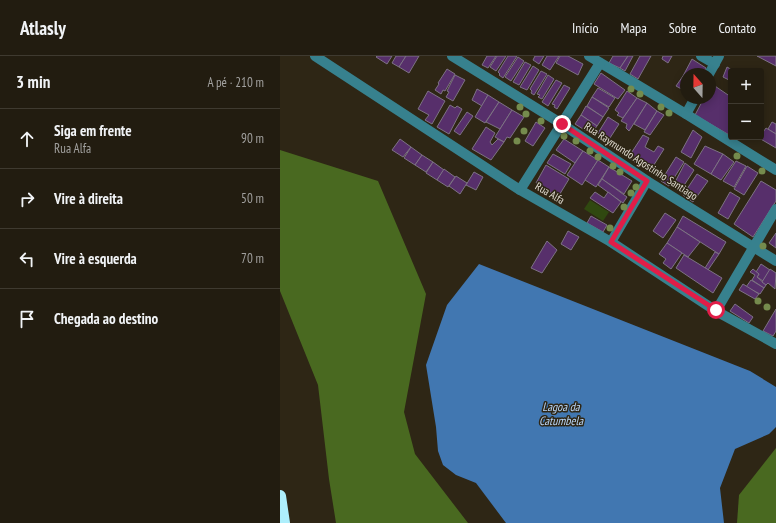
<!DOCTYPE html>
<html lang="pt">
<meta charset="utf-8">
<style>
body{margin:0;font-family:"PT Sans Narrow",sans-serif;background:#2a2519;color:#f1f3f6}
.controls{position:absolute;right:12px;top:12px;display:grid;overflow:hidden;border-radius:4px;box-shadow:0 2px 10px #0003}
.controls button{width:36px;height:36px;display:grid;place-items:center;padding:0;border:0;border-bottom:1px solid #3f3a30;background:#221c10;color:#f1f3f6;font:20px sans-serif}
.compass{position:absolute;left:400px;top:12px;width:36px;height:36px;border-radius:50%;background:#221c10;box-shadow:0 2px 10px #0003;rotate:340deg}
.stop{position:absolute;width:12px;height:12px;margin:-9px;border:3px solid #e11d48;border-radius:50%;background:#fff}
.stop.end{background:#e11d48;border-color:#fff;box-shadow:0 1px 4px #0008}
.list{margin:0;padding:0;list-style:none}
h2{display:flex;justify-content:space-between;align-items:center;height:52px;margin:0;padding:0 16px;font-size:17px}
h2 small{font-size:13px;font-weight:400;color:#a2a19f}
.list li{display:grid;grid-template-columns:26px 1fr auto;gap:12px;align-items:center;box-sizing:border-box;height:60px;padding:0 16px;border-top:1px solid #3f3a30}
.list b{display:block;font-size:15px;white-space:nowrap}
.list p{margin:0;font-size:13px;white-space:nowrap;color:#a2a19f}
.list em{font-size:13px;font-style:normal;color:#a2a19f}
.icon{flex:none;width:22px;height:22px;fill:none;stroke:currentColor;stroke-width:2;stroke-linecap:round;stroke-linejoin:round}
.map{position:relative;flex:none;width:496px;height:467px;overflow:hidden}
header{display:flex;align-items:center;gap:24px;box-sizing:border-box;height:56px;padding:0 20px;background:#221c10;border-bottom:1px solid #3f3a30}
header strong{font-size:19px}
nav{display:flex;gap:22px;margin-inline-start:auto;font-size:14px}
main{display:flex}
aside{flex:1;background:#221c10}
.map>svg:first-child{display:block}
</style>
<header>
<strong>Atlasly</strong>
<nav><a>Início</a><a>Mapa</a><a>Sobre</a><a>Contato</a></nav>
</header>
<main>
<aside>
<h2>3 min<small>A pé · 210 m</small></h2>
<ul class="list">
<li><svg class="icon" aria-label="ahead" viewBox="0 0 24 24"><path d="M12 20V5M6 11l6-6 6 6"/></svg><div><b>Siga em frente</b><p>Rua Alfa</p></div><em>90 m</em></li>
<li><svg class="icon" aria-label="right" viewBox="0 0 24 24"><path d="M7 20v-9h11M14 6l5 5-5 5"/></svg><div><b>Vire à direita</b></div><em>50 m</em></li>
<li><svg class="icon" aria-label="left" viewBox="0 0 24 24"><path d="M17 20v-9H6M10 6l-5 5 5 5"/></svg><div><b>Vire à esquerda</b></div><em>70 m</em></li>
<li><svg class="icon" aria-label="arrive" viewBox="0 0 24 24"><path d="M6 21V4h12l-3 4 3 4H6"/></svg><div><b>Chegada ao destino</b></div></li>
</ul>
</aside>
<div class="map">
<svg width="496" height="467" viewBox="0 0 496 467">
<rect width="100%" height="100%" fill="#2e2615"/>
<polygon fill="#304810" points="310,144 329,156 323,165 304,153"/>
<g fill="#496920">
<polygon points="0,94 98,125 146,238 124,356 135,398 188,467 56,467 49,423 38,329 0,235"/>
<polygon points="496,392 496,467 457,467 459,439"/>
</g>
<polygon fill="#4177b1" points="199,208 470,315 496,331 496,371 489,378 455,393 440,432 444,467 226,467 196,427 176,419 163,409 158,395 156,371 146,309 167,249"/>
<g fill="#572f6b" stroke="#7d7284">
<polygon points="97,0 112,0 107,8 96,1"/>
<polygon points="116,0 126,0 119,11 112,7"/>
<polygon points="126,0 139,0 129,17 119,11"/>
<polygon points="207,0 216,0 208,12 202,9"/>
<polygon points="217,0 226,0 216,15 210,11"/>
<polygon points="228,0 237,0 223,22 219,19 220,18 218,16"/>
<polygon points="255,0 264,0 259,8 253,4"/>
<polygon points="267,0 279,0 270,14 262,9"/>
<polygon points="280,0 288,0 303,8 298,19 276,7"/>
<polygon points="333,0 348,0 340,12 329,7"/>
<polygon points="348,0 353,0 345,15 340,12"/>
<polygon points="360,0 371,0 358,23 350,18"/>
<polygon points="383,0 392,0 388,7 382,3"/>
<polygon points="477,0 496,0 496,10"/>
<polygon points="238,1 244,5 231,25 225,21"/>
<polygon points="412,3 426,12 423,18 406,18 406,22 403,20"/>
<polygon points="245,6 251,9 239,29 233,26"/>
<polygon points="253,10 259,14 247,34 240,31"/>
<polygon points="447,11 454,15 451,15 451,25 443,21"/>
<polygon points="167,13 175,18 165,35 163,34 161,38 155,34 159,28 158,27"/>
<polygon points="261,15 267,18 254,39 251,37 252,35 250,33"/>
<polygon points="321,17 345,34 338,43 314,28"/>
<polygon points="175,19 185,24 173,45 166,41 169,36 167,35"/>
<polygon points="268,19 274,23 262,43 258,41 260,39 257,38"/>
<polygon points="403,20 406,22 404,31 406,33 405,35 396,30"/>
<polygon points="276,24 282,27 268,50 262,46"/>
<polygon points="432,28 451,41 451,80 415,59 424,42 430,42 430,32"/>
<polygon points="284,29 290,32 277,53 274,51 275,49 272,48"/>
<polygon points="318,32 335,42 329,51 312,41"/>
<polygon points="197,33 208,39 202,50 192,44"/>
<polygon points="148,35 165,45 152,68 145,64 149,59 138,53"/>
<polygon points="347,35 357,42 343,62 337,59 339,57 335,54"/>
<polygon points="208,39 219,46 205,67 195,61"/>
<polygon points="312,41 329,52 323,61 307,50"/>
<polygon points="357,42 367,47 349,75 346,72 347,68 341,65"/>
<polygon points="219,46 232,54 220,73 206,66"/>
<polygon points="367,47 377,55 365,74 354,68"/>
<polygon points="170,49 175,52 177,50 182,53 169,78 157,71"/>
<polygon points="306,50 323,61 317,70 301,59"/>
<polygon points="232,54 244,61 230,82 227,81 224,86 215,81"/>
<polygon points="377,55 384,59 370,79 364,76"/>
<polygon points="187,56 193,60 180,79 174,75"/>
<polygon points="301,59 317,70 311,78 295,68"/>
<polygon points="328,61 339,68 328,85 318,77"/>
<polygon points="256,66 265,72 253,90 245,85"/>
<polygon points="492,66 496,68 496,78 488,73"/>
<polygon points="206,71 215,77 210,86 212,89 218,83 224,86 211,104 192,93"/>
<polygon points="486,72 496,78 496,92 479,82"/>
<polygon points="413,74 422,81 411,102 401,96"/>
<polygon points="363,79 369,82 365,91 374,96 378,90 384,93 370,115 348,102"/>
<polygon points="120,83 131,91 123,101 112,94"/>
<polygon points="284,83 303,95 295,107 276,94"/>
<polygon points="425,90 443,98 431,118 414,108"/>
<polygon points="131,91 142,99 135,109 124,102"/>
<polygon points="303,95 318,104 302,129 287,119"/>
<polygon points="273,98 291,108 285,118 267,107"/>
<polygon points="443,98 454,106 441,124 431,118"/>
<polygon points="142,99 153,106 146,116 135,109"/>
<polygon points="396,101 404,106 389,130 381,125"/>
<polygon points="318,104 329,111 316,131 305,124"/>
<polygon points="456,105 466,110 454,131 443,125"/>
<polygon points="153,106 164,114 157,124 146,117"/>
<polygon points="405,107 414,114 401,134 393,130"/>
<polygon points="266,109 289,123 278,141 256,127"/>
<polygon points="467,110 478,117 464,139 454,133"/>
<polygon points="329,111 352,125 344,138 322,123"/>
<polygon points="164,113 175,121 168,131 157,124"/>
<polygon points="194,116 203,121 196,134 186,129"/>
<polygon points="417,118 428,125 413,146 403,139"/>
<polygon points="176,120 187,127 180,138 169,130"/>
<polygon points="322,123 347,141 343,147 318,129"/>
<polygon points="481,125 496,134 496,145 473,181 454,168"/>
<polygon points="315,136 324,142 328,136 341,146 333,157 310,142"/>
<polygon points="450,136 460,142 448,163 438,157"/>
<polygon points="385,157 396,164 383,182 373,175"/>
<polygon points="311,160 327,169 323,176 307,167"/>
<polygon points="403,160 446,186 439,198 397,171"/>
<polygon points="397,171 420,186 408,201 387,187"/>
<polygon points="288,175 299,181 291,194 281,188"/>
<polygon points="496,177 496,192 489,187"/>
<polygon points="267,185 277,194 262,217 251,212"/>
<polygon points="387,187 402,197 391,213 383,207 386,203 379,198"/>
<polygon points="435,196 439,198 428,214 425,212"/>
<polygon points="404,199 442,222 433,237 396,212"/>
<polygon points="481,208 490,214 483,225 477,221 479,218 476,216"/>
<polygon points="473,213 479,218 477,221 486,229 484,232 472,224 475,219 470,216"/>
<polygon points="490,213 496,217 495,233 488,227 486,229 482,226"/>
<polygon points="471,224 484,232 480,238 466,231"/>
<polygon points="463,228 479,238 475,243 459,234"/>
<polygon points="455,248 473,261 469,267 450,255"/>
<polygon points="496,253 496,275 493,280 483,275"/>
</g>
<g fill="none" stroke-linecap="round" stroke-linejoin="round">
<g stroke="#37818e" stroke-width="10">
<polyline points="35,0 240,134 331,186 436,255 496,288"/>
<polyline points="172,0 282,68 367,125 496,205"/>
<polyline points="309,0 406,58 496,114"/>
<polyline points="421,0 435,8"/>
<polyline points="429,18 439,0"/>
<polyline points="406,58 415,42"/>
<polyline points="240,134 320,7"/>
<polyline points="331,186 367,125"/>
<polyline points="436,255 496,153"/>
</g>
<polyline stroke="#aeeffc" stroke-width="12" points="0,440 4,467"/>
</g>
<g fill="#758b4d">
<circle cx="351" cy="33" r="3.5"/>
<circle cx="360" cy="38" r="3.5"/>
<circle cx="240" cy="51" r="3.5"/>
<circle cx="381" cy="51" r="3.5"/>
<circle cx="389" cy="57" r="3.5"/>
<circle cx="246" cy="58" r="3.5"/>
<circle cx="261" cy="65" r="3.5"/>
<circle cx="244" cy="75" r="3.5"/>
<circle cx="284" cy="80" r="3.5"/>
<circle cx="237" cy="85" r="3.5"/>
<circle cx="296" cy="85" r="3.5"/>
<circle cx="310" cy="95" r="3.5"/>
<circle cx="457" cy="100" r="3.5"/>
<circle cx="318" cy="101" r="3.5"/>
<circle cx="333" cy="110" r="3.5"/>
<circle cx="482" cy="115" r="3.5"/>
<circle cx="340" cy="116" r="3.5"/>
<circle cx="356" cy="131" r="3.5"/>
<circle cx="351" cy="137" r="3.5"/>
<circle cx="344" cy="151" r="3.5"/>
<circle cx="330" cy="172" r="3.5"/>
<circle cx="483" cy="190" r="3.5"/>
<circle cx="478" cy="245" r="3.5"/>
<circle cx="487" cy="251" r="3.5"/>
</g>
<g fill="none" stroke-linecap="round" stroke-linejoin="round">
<polyline stroke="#e11d48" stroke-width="5" points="282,68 367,125 331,186 436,254"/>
</g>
<g text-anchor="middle" stroke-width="3" stroke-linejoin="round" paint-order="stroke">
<g font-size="11" fill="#e0dbd0" stroke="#2e2615">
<text transform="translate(361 105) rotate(33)" y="4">Rua Raymundo Agostinho Santiago</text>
<text transform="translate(270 137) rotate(30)" y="4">Rua Alfa</text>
</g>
<g font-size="12" font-style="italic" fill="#b8d4f5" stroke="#2e2615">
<text x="281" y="355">Lagoa da<tspan x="281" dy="14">Catumbela</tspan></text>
</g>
</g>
</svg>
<div class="controls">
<button>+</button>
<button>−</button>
</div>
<svg class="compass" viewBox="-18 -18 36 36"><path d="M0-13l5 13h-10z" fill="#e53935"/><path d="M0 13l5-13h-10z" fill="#a2a19f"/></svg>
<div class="stop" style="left:436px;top:254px"></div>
<div class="stop end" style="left:282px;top:68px"></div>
</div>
</main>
